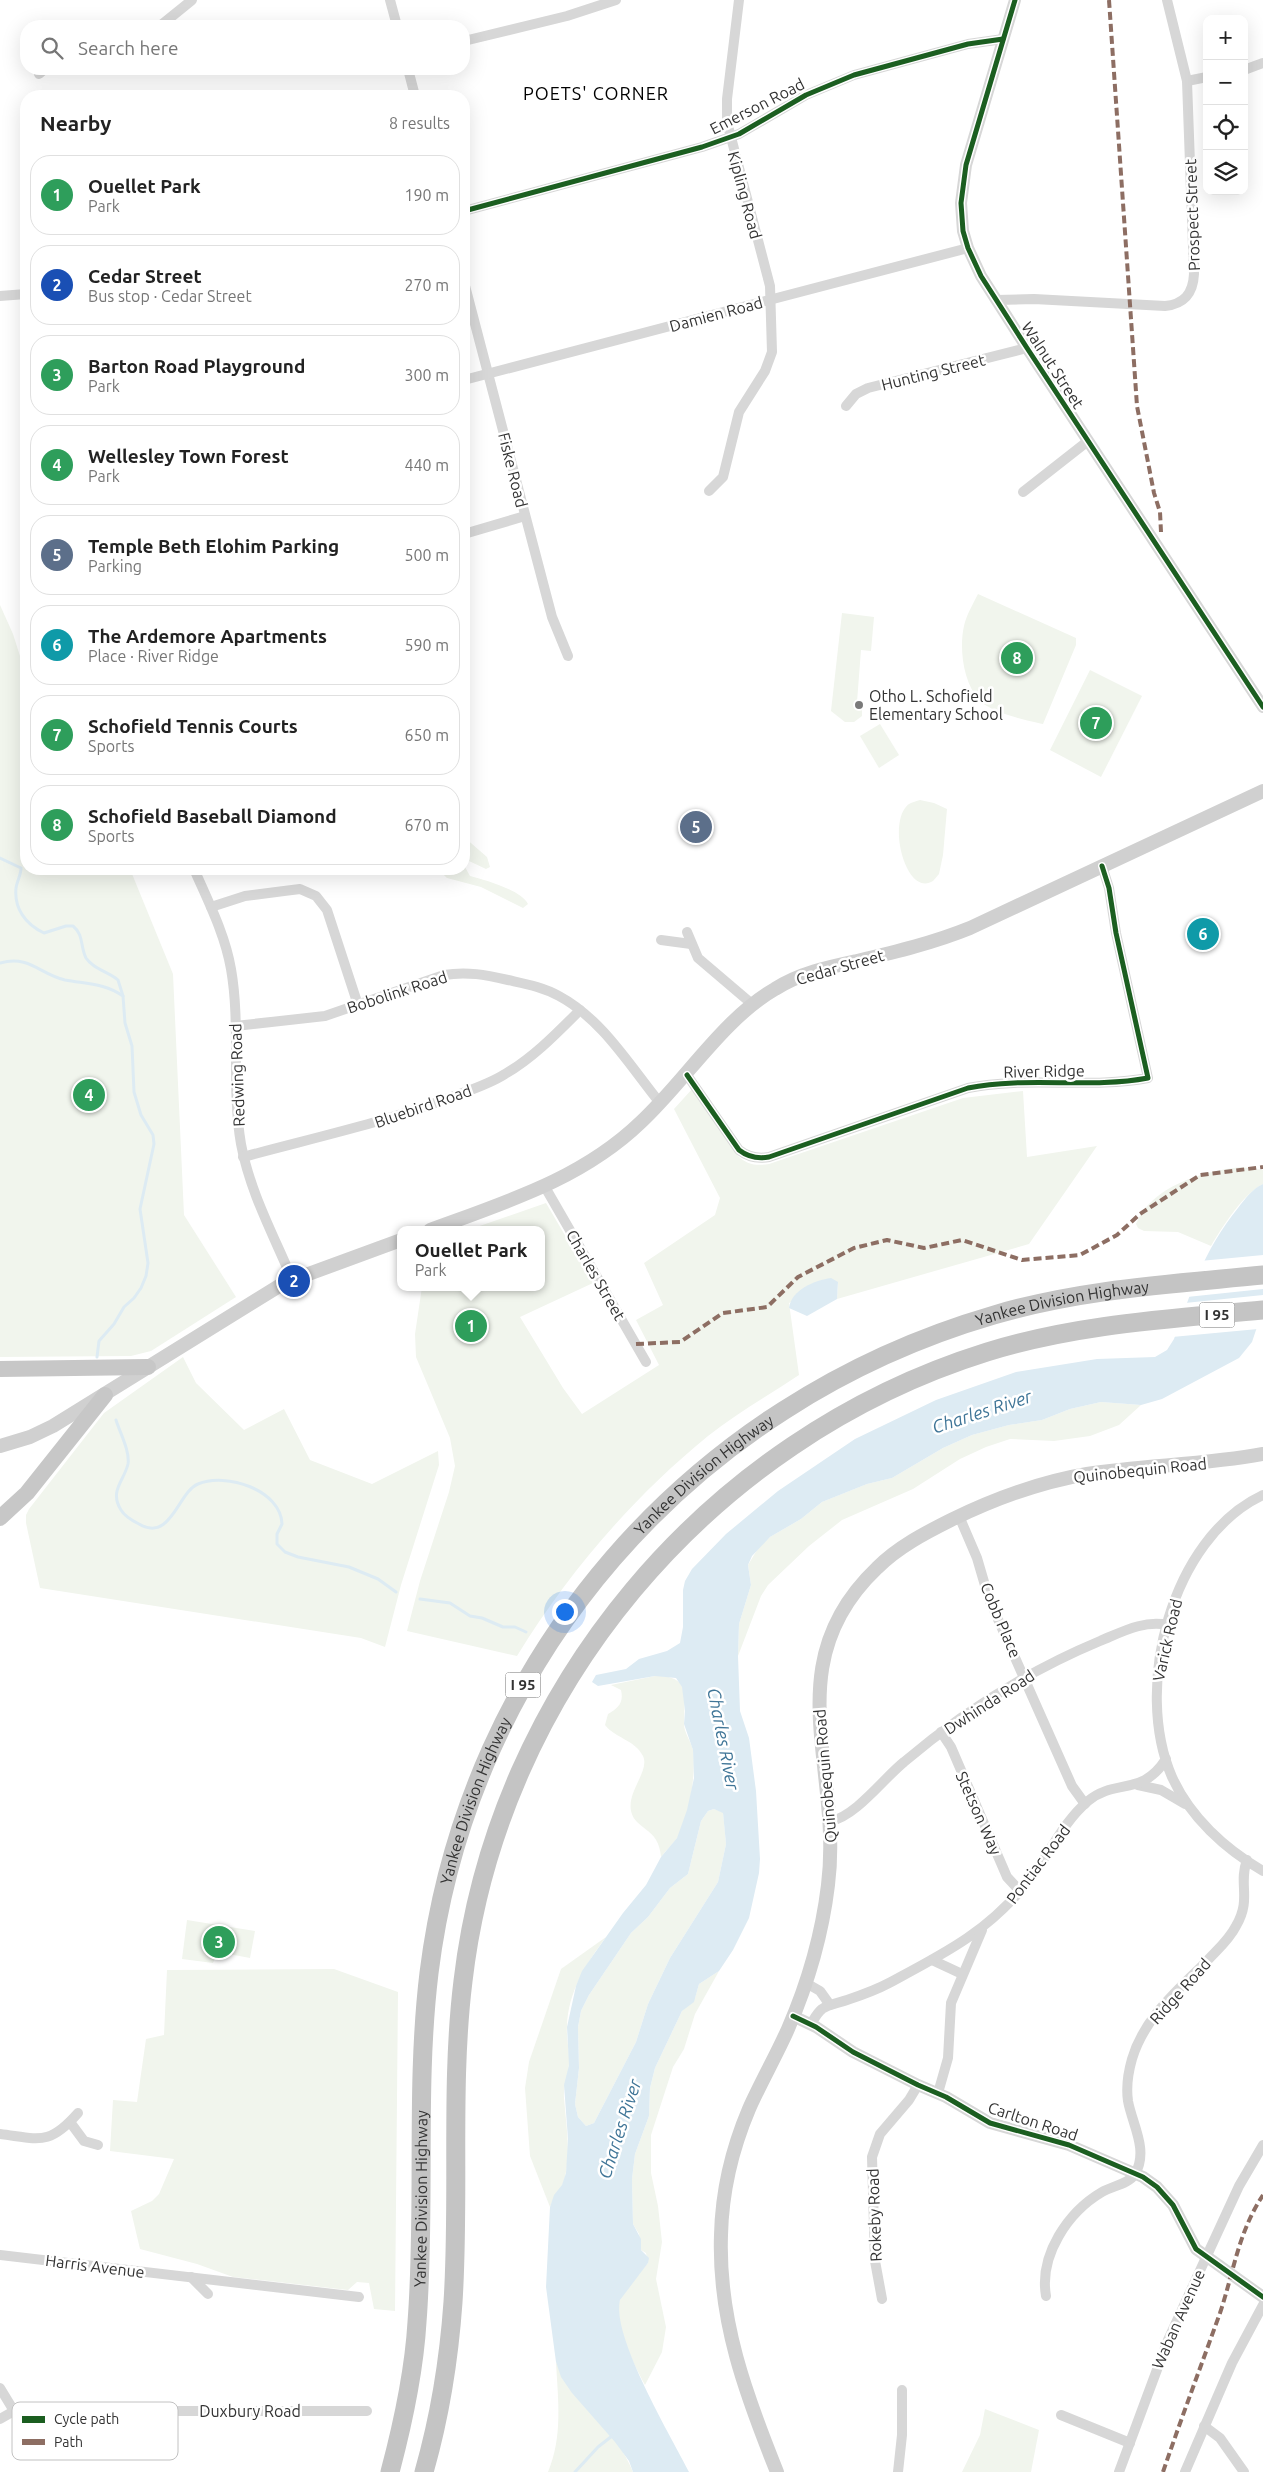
<!DOCTYPE html>
<meta charset="utf-8">
<style>
body{margin:0;font-family:Ubuntu,sans-serif;background:#f2f2f2;color:#222}
.controls{position:absolute;right:15px;top:15px;display:grid;overflow:hidden;border-radius:10px;box-shadow:0 5px 20px #0002}
.controls button{width:45px;height:45px;display:grid;place-items:center;padding:0;border:0;border-bottom:1px solid #e0e0e0;background:#fff;color:#222;font:25px sans-serif}
.you{position:absolute;left:564px;top:1611px;width:18px;height:18px;margin:-12px;border:4px solid #fff;border-radius:50%;background:#1a73e8;box-shadow:0 0 0 8px #1a73e833}
.badge{display:grid;place-items:center;width:32px;height:32px;border-radius:50%;background:#7a7a7a;color:#fff;font-size:16px;font-weight:700}
.pin{position:absolute;translate:-50% -50%;border:2px solid #fff;box-shadow:0 1px 5px #0006}
.popup{position:absolute;left:397px;top:1226px;width:148px;height:65px;box-sizing:border-box;display:grid;place-content:center;border-radius:10px;background:#fff;filter:drop-shadow(0 1px 4px #0005);font-size:16px;white-space:nowrap;color:#767676}
.popup b{font-size:19px;color:#222}
.popup::after{content:'';position:absolute;left:50%;top:100%;margin-left:-10px;border:10px solid transparent;border-top-color:#fff}
.list{margin:0;padding:0;list-style:none}
h2{display:flex;justify-content:space-between;align-items:center;height:65px;margin:0;padding:0 20px;font-size:21px}
h2 small{font-size:16px;font-weight:400;color:#767676}
.list li{display:grid;grid-template-columns:32px 1fr auto;gap:15px;align-items:center;box-sizing:border-box;height:80px;margin:0 10px 10px;padding:0 10px;border:1px solid #e0e0e0;border-radius:20px}
.list b{display:block;font-size:19px;white-space:nowrap}
.list p{margin:0;font-size:16px;white-space:nowrap;color:#767676}
.list em{font-size:16px;font-style:normal;color:#767676}
.icon{flex:none;width:28px;height:28px;fill:none;stroke:currentColor;stroke-width:2;stroke-linecap:round;stroke-linejoin:round}
.map{position:relative;flex:none;width:1263px;height:2472px;overflow:hidden}
.search{position:absolute;background:#fff;box-shadow:0 5px 20px #0002;left:20px;top:20px;width:450px;height:55px;display:flex;align-items:center;gap:12px;box-sizing:border-box;padding:0 18px;border-radius:20px;color:#767676;font-size:19px}
.panel{position:absolute;background:#fff;box-shadow:0 5px 20px #0002;left:20px;top:90px;width:450px;height:785px;border-radius:20px}
.map>svg:first-child{display:block}
</style>
<div class="map">
<svg width="1263" height="2472" viewBox="0 0 1263 2472">
<rect width="100%" height="100%" fill="#fff"/>
<g fill="#f1f5ed">
<path d="M978 594 1076 638V645L1043 724C1026 720 991 713 979 700 963 682 959 648 964 626 966 616 973 604 978 594Z"/>
<polygon points="0,605 13,634 26,675 26,869 130,869 173,974 184,1215 236,1297 151,1351 131,1356 0,1357"/>
<polygon points="842,613 874,617 871,651 861,650 857,702 862,710 862,716 854,722 845,722 831,711"/>
<polygon points="1090,670 1142,696 1101,777 1050,750"/>
<polygon points="880,724 899,755 879,768 860,736"/>
<path d="M920 800 934 803 947 809 943 855 939 874 933 881C906 898 886 821 909 804 912 802 917 801 920 800Z"/>
<path d="M464 837 487 857 490 867 486 869 469 861 465 867 470 876C485 880 521 890 528 904L523 908 481 887 447 878 440 871V869H464Z"/>
<path d="M693 1088 738 1156C748 1165 756 1166 769 1164L963 1098 1023 1091 1027 1157 1097 1146 1029 1244 837 1299 838 1282 789 1303 799 1375C769 1395 737 1413 708 1436 632 1498 568 1573 517 1656L407 1631 420 1581 449 1492 455 1466 450 1438 416 1357 415 1334 422 1287H541V1230H468L546 1203 593 1283 520 1317 563 1388 582 1414 659 1365 636 1320 663 1305 644 1263 715 1215 720 1198 674 1109Z"/>
<path d="M1241 1167 1263 1170V1184C1244 1193 1222 1227 1211 1246L1178 1232 1144 1231 1138 1228 1136 1224C1151 1186 1204 1171 1241 1167Z"/>
<polygon points="183,1357 196,1383 244,1430 284,1409 310,1460 372,1484 438,1451 439,1465 401,1585 385,1647 361,1638 40,1588 26,1523 26,1515 29,1509 104,1413"/>
<polygon points="1101,1402 1141,1405 1119,1425 1090,1436 1054,1441 1010,1439 986,1447 960,1459 913,1489 842,1520 809,1546 768,1585 761,1596 738,1656 739,1624 751,1585 748,1565 760,1545 770,1537 801,1519 822,1502 867,1484 892,1478 943,1448 972,1435 1009,1425 1042,1420 1070,1409"/>
<path d="M655 1676C691 1675 684 1696 684 1724 684 1733 691 1741 693 1750 696 1774 690 1815 678 1837 673 1844 666 1850 661 1857 659 1827 635 1830 631 1811 627 1791 650 1771 643 1756 635 1740 615 1738 605 1725L608 1714C618 1708 624 1703 621 1690L611 1685Z"/>
<polygon points="714,1809 723,1812 726,1844 718,1882 670,1958 648,2004 636,2042 594,2123 586,2126 578,2117 575,2104 579,2068 578,2027 581,2011 589,1995 631,1933 648,1917 670,1888 688,1874 701,1821 708,1811"/>
<polygon points="187,1920 255,1931 250,1958 218,1952 213,1963 182,1959"/>
<path d="M606 1937C586 1964 568 1992 567 2026 566 2039 570 2052 569 2064 568 2076 563 2086 564 2098 566 2124 571 2151 565 2177 563 2188 554 2195 550 2207L530 2156 525 2088 529 2062 561 1969Z"/>
<polygon points="334,1969 398,1992 395,2311 374,2309 369,2283 357,2282 348,2290 233,2277 197,2264 140,2249 131,2211 152,2201 159,2194 174,2159 110,2151 113,2100 137,2102 146,2039 164,2035 167,1970"/>
<path d="M719 1971 695 2014 684 2049 673 2067 651 2135V2173L658 2206 662 2242 656 2279 666 2327 662 2352 645 2385C635 2366 610 2321 620 2300 626 2287 639 2274 648 2263L646 2253 641 2250 639 2234 633 2224 632 2179 635 2154 649 2116 650 2088 655 2068 682 2011 695 1998 699 1984Z"/>
<path d="M556 2362C572 2405 617 2429 633 2472H548C563 2436 558 2400 556 2362Z"/>
<polygon points="985,2409 1039,2430 1031,2472 962,2472 980,2435"/>
</g>
<g fill="#ddebf3" fill-rule="evenodd">
<path d="M1263 1184V1309L1252 1342 1239 1358 1162 1399 1141 1405 1101 1402 1070 1409 1042 1420 1009 1425 972 1435 943 1448 892 1478 867 1484 822 1502 801 1519 770 1537 752 1556 748 1565 751 1585 739 1624 738 1656 740 1711 749 1738 756 1791 760 1859 759 1873 749 1918 733 1950 719 1971 699 1984 694 2002 682 2011 655 2068 650 2088 649 2116 635 2154 632 2179 633 2224 641 2239V2250L649 2258 648 2263 620 2300C611 2336 671 2436 689 2472H633L629 2461 615 2442 572 2393 561 2377 556 2362 546 2287 550 2207 554 2195 562 2185 566 2173 568 2139 564 2085 569 2065 567 2027 576 1986 582 1971 623 1913 646 1885 661 1857 677 1838 687 1810 694 1778 693 1750 684 1724 685 1711 682 1687 676 1678 655 1676 598 1686 592 1682 596 1675 626 1669 639 1659 667 1651 680 1643 683 1627V1590L685 1581 692 1569 726 1534 778 1491 855 1439 936 1400 1016 1372 1097 1359 1155 1357 1167 1350 1174 1339C1193 1287 1203 1252 1238 1208 1245 1199 1252 1189 1263 1184ZM714 1809 723 1813 726 1844 718 1882 670 1958 648 2004 636 2042 594 2123 586 2126 578 2117 575 2104 579 2068 578 2027 581 2011 589 1995 631 1933 648 1917 670 1888 688 1874 701 1821 708 1811Z"/>
<path d="M831 1278 838 1282 837 1299 807 1316 789 1308C791 1290 815 1280 831 1278Z"/>
</g>
<g fill="#fff">
<polygon points="1263,1255 1263,1289 1187,1297 1200,1261"/>
<polygon points="1263,1295 1263,1316 1258,1329 1172,1337 1185,1303"/>
</g>
<g fill="none" stroke-linecap="round" stroke-linejoin="round">
<g stroke="#ddebf3" stroke-width="3">
<path d="M0 858 21 868C21 875 17 881 16 888 14 908 25 924 44 933L66 926H73C84 935 80 946 86 958 93 969 109 972 118 980L123 996 125 1023 132 1046 134 1092 141 1115 153 1135 154 1144 140 1209 148 1263 146 1276 141 1288 134 1298 124 1307 114 1324 99 1341 97 1357"/>
<path d="M0 963C30 955 39 974 65 980 86 984 104 983 123 996"/>
<path d="M116 1420C120 1433 130 1451 128 1464 124 1481 109 1491 121 1510 125 1517 133 1521 139 1524 171 1543 178 1492 198 1484 226 1472 281 1490 282 1524L277 1534V1544L285 1552 298 1557 349 1567 378 1579 396 1592"/>
<polyline points="420,1599 450,1603 470,1616 482,1618 503,1627 515,1627 526,1632"/>
<polyline points="575,2472 598,2447 612,2436"/>
</g>
<g stroke="#d7d7d7" stroke-width="10">
<polyline points="390,0 397,26"/>
<polyline points="160,26 192,0"/>
<polyline points="464,41 567,16 616,0"/>
<polyline points="408,69 415,96"/>
<polyline points="1244,70 1263,63"/>
<polyline points="39,74 45,69"/>
<polyline points="1187,81 1207,77"/>
<polyline points="464,211 702,147 739,134 806,95 854,75 968,44 1003,39"/>
<polyline points="464,282 552,617 568,656"/>
<polyline points="0,296 26,294"/>
<path d="M996 300 1034 299 1165 306C1184 304 1193 294 1194 274L1187 81 1167 0"/>
<polyline points="464,380 968,248"/>
<polyline points="846,406 856,394 868,388 1027,348"/>
<polyline points="709,491 723,477 739,412 765,371 772,352 770,286 727,122 727,99 739,0"/>
<polyline points="1023,492 1088,441"/>
<polyline points="464,534 525,516"/>
<path d="M194 869C208 901 225 934 231 969 241 1026 231 1086 241 1144 250 1192 273 1234 292 1279"/>
<polyline points="211,907 245,896 284,891 300,889 316,896 327,910 358,1005"/>
<polyline points="687,932 698,958 752,1004"/>
<polyline points="661,940 691,944"/>
<path d="M235 1026 325 1016 444 975C467 971 486 975 508 980 526 984 543 987 559 996 602 1019 630 1066 660 1103"/>
<path d="M687 1075 739 1150C748 1157 758 1159 769 1157L968 1088C1027 1076 1089 1089 1148 1078L1116 933 1109 888 1102 866"/>
<path d="M243 1157C313 1138 382 1123 449 1098 467 1091 488 1085 505 1074 533 1058 557 1033 580 1010"/>
<polyline points="545,1187 646,1362"/>
<path d="M1263 1495C1171 1538 1133 1688 1172 1777 1190 1817 1225 1849 1263 1871"/>
<polyline points="959,1516 977,1558 989,1599 1072,1786 1085,1804"/>
<polyline points="941,1732 951,1747 1007,1877 1020,1891"/>
<polyline points="1138,1785 1161,1790 1185,1804"/>
<path d="M831 1821C856 1816 884 1778 904 1762 963 1712 1028 1671 1100 1641 1122 1632 1143 1620 1168 1625"/>
<polyline points="932,1960 962,1974"/>
<polyline points="806,1983 820,1991 830,2005"/>
<path d="M811 2024C814 2019 817 2013 822 2009 829 2004 839 2003 847 2000 862 1995 876 1990 889 1983 945 1953 986 1933 1027 1883 1048 1857 1062 1823 1088 1801 1116 1778 1142 1797 1166 1759"/>
<polyline points="938,2093 948,2058 951,2003 982,1930"/>
<polyline points="70,2122 84,2141 98,2145"/>
<path d="M0 2134C40 2139 49 2146 78 2113"/>
<polyline points="0,2255 359,2297"/>
<polyline points="191,2277 208,2294"/>
<path d="M1046 2296C1039 2255 1068 2212 1102 2192 1112 2186 1129 2184 1135 2174 1149 2150 1132 2124 1128 2101 1126 2087 1128 2073 1132 2059 1144 2018 1178 1990 1207 1961 1217 1950 1229 1940 1236 1926 1252 1899 1238 1884 1247 1860"/>
<polyline points="882,2299 875,2261 872,2157 880,2134 909,2100 918,2085"/>
<polyline points="0,2388 14,2411"/>
<polyline points="1061,2415 1130,2443"/>
<polyline points="0,2419 14,2411 367,2411"/>
<polyline points="1204,2426 1220,2438 1244,2472"/>
<polyline points="898,2472 902,2435 902,2390"/>
<polyline points="1119,2472 1168,2340 1239,2186 1263,2145"/>
<polyline points="1185,2472 1232,2363 1263,2305"/>
</g>
<g stroke="#d7d7d7" stroke-width="12">
<polyline points="1015,0 966,165 961,203 963,231 968,248 981,276 1027,348 1263,707"/>
<polyline points="793,2016 816,2027 853,2052 918,2085 946,2097 990,2123 1069,2145 1143,2177 1157,2187 1173,2205 1196,2249 1263,2297"/>
</g>
<g stroke="#d0d0d0" stroke-width="14">
<path d="M430 1230C506 1202 582 1179 641 1122 685 1081 723 1019 775 989 800 973 829 967 857 961 895 952 933 943 970 928L1263 791"/>
<polyline points="0,1446 30,1437 53,1426 284,1283 401,1240"/>
<path d="M777 2472C746 2395 718 2320 721 2235 722 2192 732 2149 749 2109 761 2082 776 2056 788 2029 808 1983 822 1935 828 1885 843 1768 775 1665 877 1568 898 1547 925 1533 951 1520 994 1499 1040 1482 1087 1474 1145 1465 1205 1465 1263 1454"/>
</g>
<g stroke="#c7c7c7" stroke-width="16">
<polyline points="0,1369 148,1367"/>
<polyline points="0,1518 27,1493 105,1395"/>
</g>
<g stroke="#c4c4c4" stroke-width="19">
<path id="s1" d="M390 2472C403 2423 414 2373 417 2322 426 2206 415 2089 429 1973 468 1658 691 1403 994 1315 1081 1289 1173 1284 1263 1275"/>
<path d="M424 2472C440 2416 449 2359 453 2302 460 2195 450 2087 463 1981 497 1690 708 1439 987 1352 1077 1324 1170 1319 1263 1310"/>
</g>
<g stroke="#8d6e63" stroke-width="4" stroke-dasharray="8 4" stroke-linecap="butt">
<polyline points="1109,0 1137,406 1154,493 1160,512 1161,532"/>
<polyline points="636,1344 680,1342 723,1313 767,1307 798,1277 854,1248 887,1240 924,1248 962,1240 1022,1260 1080,1255 1117,1235 1140,1214 1200,1175 1263,1167"/>
<path d="M1163 2472C1181 2419 1201 2366 1220 2313 1234 2271 1238 2233 1263 2195"/>
</g>
<defs>
<g id="cycleway">
<polyline points="1015,0 966,165 961,203 963,231 968,248 981,276 1027,348 1263,707"/>
<polyline points="464,211 702,147 739,134 806,95 854,75 968,44 1003,39"/>
<path d="M687 1075 739 1150C748 1157 758 1159 769 1157L968 1088C1027 1076 1089 1089 1148 1078L1116 933 1109 888 1102 866"/>
<polyline points="793,2016 816,2027 853,2052 918,2085 946,2097 990,2123 1069,2145 1143,2177 1157,2187 1173,2205 1196,2249 1263,2297"/>
</g>
</defs>
<use href="#cycleway" stroke="#fff" stroke-width="8"/>
<use href="#cycleway" stroke="#1b5e20" stroke-width="5"/>
</g>
<circle fill="#7a7a7a" stroke="#fff" stroke-width="2" cx="859" cy="705" r="5"/>
<g text-anchor="middle" stroke-width="5" stroke-linejoin="round" paint-order="stroke">
<g fill="#fff" stroke="#707070" stroke-width="1">
<rect x="1199.5" y="1302.5" width="35" height="25" rx="4"/>
<rect x="505.5" y="1672.5" width="35" height="25" rx="4"/>
</g>
<g font-size="15" font-weight="bold" fill="#333">
<text x="1217" y="1320">I 95</text>
<text x="523" y="1690">I 95</text>
</g>
<g font-size="16" fill="#333" stroke="#fff">
<text transform="translate(757 106) rotate(-27)" y="6">Emerson Road</text>
<text transform="translate(745 195) rotate(75)" y="6">Kipling Road</text>
<text transform="translate(1192 215) rotate(-92)" y="6">Prospect Street</text>
<text transform="translate(716 314) rotate(-15)" y="6">Damien Road</text>
<text transform="translate(1053 365) rotate(57)" y="6">Walnut Street</text>
<text transform="translate(933 372) rotate(-14)" y="6">Hunting Street</text>
<text transform="translate(513 470) rotate(76)" y="6">Fiske Road</text>
<text transform="translate(840 967) rotate(-16)" y="6">Cedar Street</text>
<text transform="translate(397 992) rotate(-18)" y="6">Bobolink Road</text>
<text transform="translate(1044 1071) rotate(-1)" y="6">River Ridge</text>
<text transform="translate(237 1075) rotate(-92)" y="6">Redwing Road</text>
<text transform="translate(423 1106) rotate(-19)" y="6">Bluebird Road</text>
<text transform="translate(596 1275) rotate(60)" y="6">Charles Street</text>
<text dy="6" stroke="none"><textPath href="#s1" startOffset="1490">Yankee Division Highway</textPath></text>
<text transform="translate(1140 1470) rotate(-6)" y="6">Quinobequin Road</text>
<text dy="6" stroke="none"><textPath href="#s1" startOffset="1086">Yankee Division Highway</textPath></text>
<text transform="translate(1001 1620) rotate(67)" y="6">Cobb Place</text>
<text transform="translate(1167 1640) rotate(-77)" y="6">Varick Road</text>
<text transform="translate(989 1702) rotate(-33)" y="6">Dwhinda Road</text>
<text transform="translate(825 1776) rotate(-95)" y="6">Quinobequin Road</text>
<text dy="6" stroke="none"><textPath href="#s1" startOffset="681">Yankee Division Highway</textPath></text>
<text transform="translate(979 1813) rotate(66)" y="6">Stetson Way</text>
<text transform="translate(1038 1864) rotate(-53)" y="6">Pontiac Road</text>
<text transform="translate(1180 1991) rotate(-48)" y="6">Ridge Road</text>
<text transform="translate(1033 2121) rotate(18)" y="6">Carlton Road</text>
<text dy="6" stroke="none"><textPath href="#s1" startOffset="276">Yankee Division Highway</textPath></text>
<text transform="translate(874 2215) rotate(-92)" y="6">Rokeby Road</text>
<text transform="translate(95 2266) rotate(7)" y="6">Harris Avenue</text>
<text transform="translate(1178 2319) rotate(-66)" y="6">Waban Avenue</text>
<text x="250" y="2417">Duxbury Road</text>
</g>
<g font-size="16" fill="#333" stroke="#fff" text-anchor="start">
<text x="869" y="702">Otho L. Schofield<tspan x="869" dy="18">Elementary School</tspan></text>
</g>
<g font-size="18" letter-spacing="1" fill="#000" stroke="#fff">
<text x="596" y="100">POETS' CORNER</text>
</g>
<g font-size="18" font-style="italic" fill="#3f7597" stroke="#fff">
<text transform="translate(982 1412) rotate(-18)" y="6">Charles River</text>
<text transform="translate(723 1739) rotate(79)" y="6">Charles River</text>
<text transform="translate(620 2129) rotate(-72)" y="6">Charles River</text>
</g>
</g>
<rect x="12" y="2402" width="166" height="58" rx="8" fill="#fff" stroke="#c2c2c2" stroke-width="1"/>
<rect x="22" y="2416" width="23" height="7" fill="#1b5e20"/>
<rect x="22" y="2439" width="23" height="6" fill="#8d6e63"/>
<g font-size="14" fill="#333">
<text x="54" y="2424">Cycle path</text>
<text x="54" y="2447">Path</text>
</g>
</svg>
<div class="controls">
<button>+</button>
<button>−</button>
<button><svg class="icon" aria-label="locate" viewBox="0 0 24 24"><circle cx="12" cy="12" r="6"/><path d="M12 2v4M12 18v4M2 12h4M18 12h4"/></svg></button>
<button><svg class="icon" aria-label="layers" viewBox="0 0 24 24"><path d="M12 4l9 5-9 5-9-5zM3 14l9 5 9-5"/></svg></button>
</div>
<div class="you"></div>
<div class="pin badge" style="left:471px;top:1326px;background:#2e9e5b">1</div>
<div class="popup"><b>Ouellet Park</b>Park</div>
<div class="pin badge" style="left:294px;top:1281px;background:#1a4fb4">2</div>
<div class="pin badge" style="left:219px;top:1942px;background:#2e9e5b">3</div>
<div class="pin badge" style="left:89px;top:1095px;background:#2e9e5b">4</div>
<div class="pin badge" style="left:696px;top:827px;background:#5c6f8a">5</div>
<div class="pin badge" style="left:1203px;top:934px;background:#0f9aa8">6</div>
<div class="pin badge" style="left:1096px;top:723px;background:#2e9e5b">7</div>
<div class="pin badge" style="left:1017px;top:658px;background:#2e9e5b">8</div>
<div class="search"><svg class="icon" aria-label="search" viewBox="0 0 24 24"><circle cx="10" cy="10" r="6"/><path d="M15 15l6 6"/></svg>Search here</div>
<section class="panel">
<h2>Nearby<small>8 results</small></h2>
<ul class="list">
<li><span class="badge" style="background:#2e9e5b">1</span><div><b>Ouellet Park</b><p>Park</p></div><em>190 m</em></li>
<li><span class="badge" style="background:#1a4fb4">2</span><div><b>Cedar Street</b><p>Bus stop · Cedar Street</p></div><em>270 m</em></li>
<li><span class="badge" style="background:#2e9e5b">3</span><div><b>Barton Road Playground</b><p>Park</p></div><em>300 m</em></li>
<li><span class="badge" style="background:#2e9e5b">4</span><div><b>Wellesley Town Forest</b><p>Park</p></div><em>440 m</em></li>
<li><span class="badge" style="background:#5c6f8a">5</span><div><b>Temple Beth Elohim Parking</b><p>Parking</p></div><em>500 m</em></li>
<li><span class="badge" style="background:#0f9aa8">6</span><div><b>The Ardemore Apartments</b><p>Place · River Ridge</p></div><em>590 m</em></li>
<li><span class="badge" style="background:#2e9e5b">7</span><div><b>Schofield Tennis Courts</b><p>Sports</p></div><em>650 m</em></li>
<li><span class="badge" style="background:#2e9e5b">8</span><div><b>Schofield Baseball Diamond</b><p>Sports</p></div><em>670 m</em></li>
</ul>
</section>
</div>
